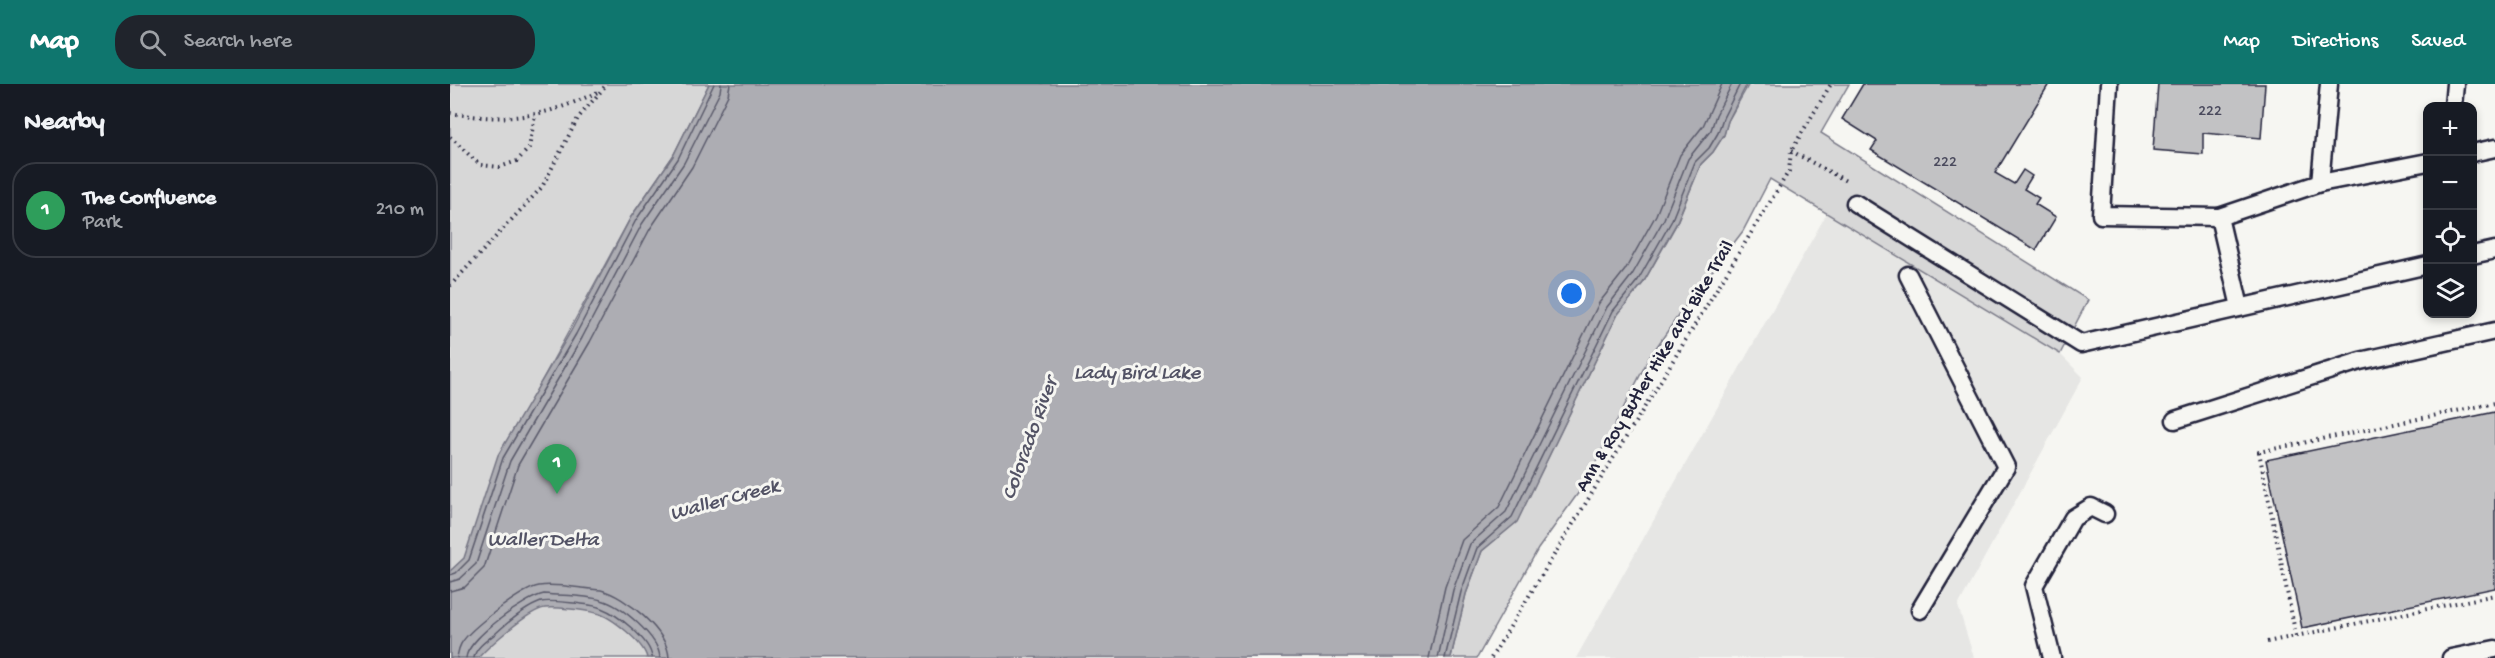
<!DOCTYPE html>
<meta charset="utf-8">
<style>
body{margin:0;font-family:"Gochi Hand",sans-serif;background:#20242c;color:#f1f3f6}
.controls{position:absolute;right:18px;top:18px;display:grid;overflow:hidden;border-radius:12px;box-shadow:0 3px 9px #0003}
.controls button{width:54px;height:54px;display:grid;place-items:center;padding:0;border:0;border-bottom:2px solid #363941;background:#171b24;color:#f1f3f6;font:30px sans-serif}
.you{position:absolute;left:1122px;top:210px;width:21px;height:21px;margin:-15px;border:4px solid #fff;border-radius:50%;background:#1a73e8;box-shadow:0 0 0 9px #1a73e833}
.badge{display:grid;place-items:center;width:39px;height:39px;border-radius:50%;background:#0f766e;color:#fff;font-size:20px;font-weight:700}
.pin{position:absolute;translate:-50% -50px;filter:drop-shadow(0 2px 3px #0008)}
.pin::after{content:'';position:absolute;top:32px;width:21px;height:18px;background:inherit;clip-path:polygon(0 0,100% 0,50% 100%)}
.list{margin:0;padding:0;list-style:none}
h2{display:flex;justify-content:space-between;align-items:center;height:78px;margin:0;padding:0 24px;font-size:26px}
h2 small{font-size:20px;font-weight:400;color:#9ea1a6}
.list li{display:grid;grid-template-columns:39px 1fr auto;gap:18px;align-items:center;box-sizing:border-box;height:96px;margin:0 12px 12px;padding:0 12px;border:2px solid #363941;border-radius:24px}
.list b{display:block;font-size:22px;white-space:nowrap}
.list p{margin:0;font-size:20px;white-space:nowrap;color:#9ea1a6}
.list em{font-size:20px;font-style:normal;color:#9ea1a6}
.icon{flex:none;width:33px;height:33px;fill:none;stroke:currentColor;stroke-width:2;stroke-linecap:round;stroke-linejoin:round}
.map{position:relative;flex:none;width:2045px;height:574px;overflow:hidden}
header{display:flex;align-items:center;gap:36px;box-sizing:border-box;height:84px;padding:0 30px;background:#0f766e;color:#fff}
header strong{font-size:28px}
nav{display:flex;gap:33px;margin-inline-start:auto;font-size:21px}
.search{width:420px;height:54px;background:#20242c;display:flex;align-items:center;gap:15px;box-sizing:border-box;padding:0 21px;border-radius:24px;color:#9ea1a6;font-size:22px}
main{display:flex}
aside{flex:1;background:#171b24}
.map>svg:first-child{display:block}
</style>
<header>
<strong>Map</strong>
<div class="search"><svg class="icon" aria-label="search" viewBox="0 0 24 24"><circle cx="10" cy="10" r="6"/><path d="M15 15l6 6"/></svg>Search here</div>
<nav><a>Map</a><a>Directions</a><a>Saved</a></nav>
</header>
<main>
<aside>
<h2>Nearby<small></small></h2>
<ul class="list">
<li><span class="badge" style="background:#2e9e5b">1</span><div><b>The Confluence</b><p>Park</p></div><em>210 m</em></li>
</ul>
</aside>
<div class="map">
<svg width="2045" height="574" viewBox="0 0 2045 574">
<rect width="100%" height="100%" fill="#f6f6f2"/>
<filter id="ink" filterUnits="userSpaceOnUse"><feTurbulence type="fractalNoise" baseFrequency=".0167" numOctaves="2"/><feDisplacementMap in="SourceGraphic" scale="12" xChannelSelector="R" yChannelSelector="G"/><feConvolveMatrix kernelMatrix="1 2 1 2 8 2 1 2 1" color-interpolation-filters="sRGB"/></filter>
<g filter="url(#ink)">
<polygon fill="#e6e6e4" points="1377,129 1610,270 1633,293 1508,522 1524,574 1126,574"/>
<g fill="#d7d7d7" stroke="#7c7c89" stroke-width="1.5">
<polygon points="0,0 259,0 223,72 181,133 77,324 240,574 0,574"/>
<polygon points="1299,0 1399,0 1371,49 1638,216 1610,270 1320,95 1293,147 1230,229 1199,274 1134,401 1088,465 1027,574 994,574 1001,573 1016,510 1032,467 1067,437 1168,230 1193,199 1226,141 1251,80 1263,68 1274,51 1278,37"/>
</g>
<path fill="#adadb3" stroke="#757583" stroke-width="1.5" d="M259 0H1297L1278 37 1274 51 1263 68 1251 80 1226 140 1193 199 1168 230 1067 438 1032 467 1016 510 1001 573 197 574C194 559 161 532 146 529 134 526 107 523 95 524 79 526 39 562 28 574H0V487L14 474 48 371 121 247 181 133 223 72Z"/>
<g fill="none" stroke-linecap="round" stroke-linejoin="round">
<g stroke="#5a5a6b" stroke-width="1.5">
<polyline points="0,491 6,489 19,476 53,374 126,250 186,136 228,75 264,0"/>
<polyline points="0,498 10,495 26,480 60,377 132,254 192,140 234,79 270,8 271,0"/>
<polyline points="0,507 15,503 34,484 68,381 140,258 200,145 242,83 278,11 280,0"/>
<path d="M7 574C8 569 8 565 11 560 19 545 72 505 89 502 108 499 132 505 151 506 175 512 218 547 219 574"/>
<path d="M16 574C17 555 76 513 94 510 112 512 134 511 151 516 171 521 209 553 210 574"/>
<path d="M24 574C25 564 37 556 45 550 57 539 74 524 91 518 98 516 143 520 151 524 167 530 201 556 202 574"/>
<polyline points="979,574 995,503 1012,456 1049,423 1149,219 1175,186 1206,131 1230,71 1253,42 1272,0"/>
<polyline points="988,574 1003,506 1020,460 1056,428 1157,223 1182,191 1214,135 1238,75 1261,46 1266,31 1282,0"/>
<polyline points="995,574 1011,508 1027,464 1062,433 1163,227 1188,196 1221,138 1245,78 1259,64 1268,49 1273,34 1290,0"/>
</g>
</g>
<g fill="#c2c2c4" stroke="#22223b" stroke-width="1.5">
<polygon points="1413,0 1599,0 1545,89 1564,100 1573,86 1582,92 1574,105 1589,114 1585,120 1606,133 1586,166 1421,66 1427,57 1392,35"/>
<polygon points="1708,0 1815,0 1811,54 1753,49 1753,70 1703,66"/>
<polygon points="2045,328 2045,504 1852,544 1816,376"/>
</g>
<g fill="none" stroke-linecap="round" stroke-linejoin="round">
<defs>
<g id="service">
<polyline points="1659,0 1651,131 1769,133 1870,99 1879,0"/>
<polyline points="2003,22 2005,0"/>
<polyline points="2022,69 2045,64"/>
<polyline points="1870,99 1978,78"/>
<polyline points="1405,119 1631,260 1978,181"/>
<polyline points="1769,133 1790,223"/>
<polyline points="2022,171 2045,166"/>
<polyline points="1458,191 1556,383 1470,526"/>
<polyline points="1725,336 1910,277 2045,247"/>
<polyline points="1602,574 1584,502 1623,434 1641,423 1655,430"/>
<polyline points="2001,574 2045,565"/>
</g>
</defs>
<use href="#service" stroke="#22223b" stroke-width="21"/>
<g stroke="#22223b" stroke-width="4" stroke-dasharray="1.5 4.5" stroke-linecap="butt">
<path d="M0 29C60 39 95 33 150 7"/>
<polyline points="0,53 30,81 50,83 67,77 79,64 85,31"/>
<polyline points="1341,67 1396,97"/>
<polyline points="0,202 92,103 128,34 157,0"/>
<polyline points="1846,552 2045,511"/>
<polyline points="1817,558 1846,552 1809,368 2045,319"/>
<polyline points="1041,574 1339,87 1341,67 1381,0"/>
</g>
<use href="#service" stroke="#f6f6f2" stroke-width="16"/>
</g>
</g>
<g text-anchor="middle" stroke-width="6" stroke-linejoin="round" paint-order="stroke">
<g font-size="16" fill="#4a4a5d">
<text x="1760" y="31">222</text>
<text x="1495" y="82">222</text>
</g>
<g font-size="20" fill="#22223b" stroke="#f6f6f2">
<text transform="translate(1203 281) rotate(-59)" y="7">Ann &amp; Roy Butler Hike and Bike Trail</text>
</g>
<g font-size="21" font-style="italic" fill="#535365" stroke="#f6f6f2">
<text x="687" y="294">Lady Bird Lake</text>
<text transform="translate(578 354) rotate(-70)" y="7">Colorado River</text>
<text transform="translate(274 414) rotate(-15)" y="7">Waller Creek</text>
<text x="93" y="461">Waller Delta</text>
</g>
</g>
</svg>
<div class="controls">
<button>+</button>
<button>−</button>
<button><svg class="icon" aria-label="locate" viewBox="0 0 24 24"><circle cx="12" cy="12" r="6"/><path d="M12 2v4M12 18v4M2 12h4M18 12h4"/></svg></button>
<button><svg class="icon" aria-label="layers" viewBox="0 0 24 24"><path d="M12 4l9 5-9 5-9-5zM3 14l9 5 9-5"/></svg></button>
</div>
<div class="you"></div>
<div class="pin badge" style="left:107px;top:410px;background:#2e9e5b">1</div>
</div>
</main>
